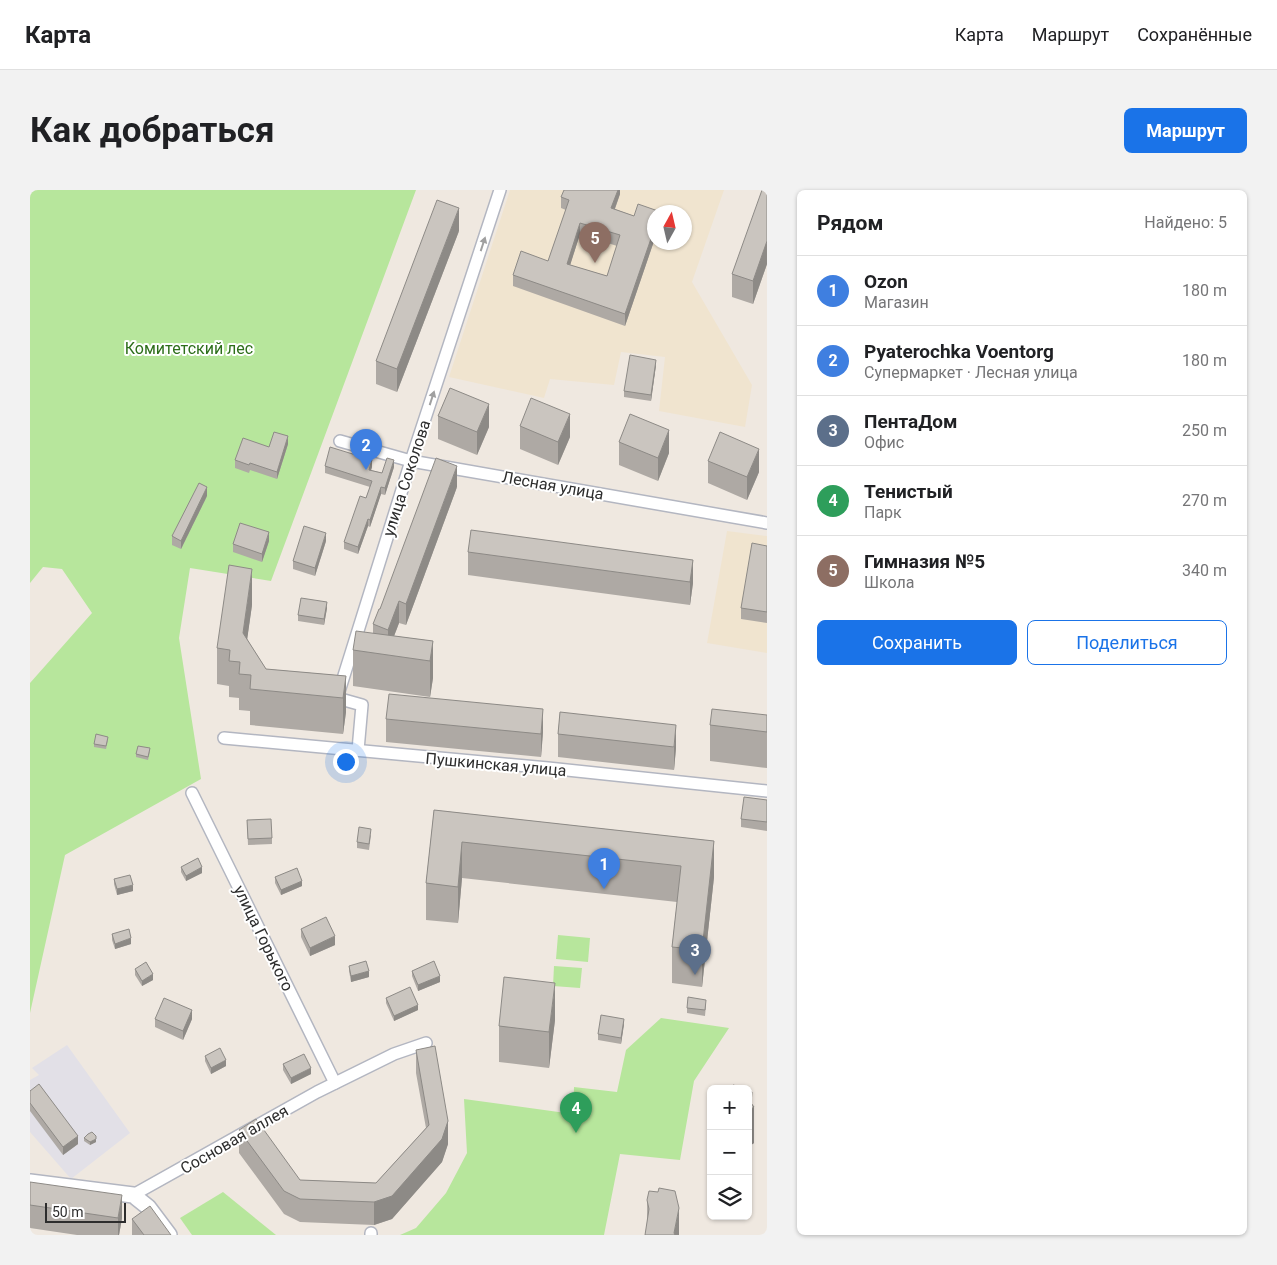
<!DOCTYPE html>
<html lang="ru">
<meta charset="utf-8">
<style>
body{margin:0;font-family:Roboto,sans-serif;background:#f2f2f2;color:#202124}
.controls{position:absolute;right:15px;bottom:15px;display:grid;overflow:hidden;border-radius:8px;box-shadow:0 1px 4px #0004}
.controls button{width:45px;height:45px;display:grid;place-items:center;padding:0;border:0;border-bottom:1px solid #e0e0e0;background:#fff;color:#202124;font:25px sans-serif}
.compass{position:absolute;left:617px;top:15px;width:45px;height:45px;border-radius:50%;background:#fff;box-shadow:0 1px 4px #0004;rotate:8deg}
.scale{position:absolute;left:15px;bottom:12px;width:81px;box-sizing:border-box;padding-left:5px;border:2px solid #2d2d2d;border-top:0;font-size:14px;line-height:18px;white-space:nowrap;color:#2d2d2d;-webkit-text-stroke:4px #fff;paint-order:stroke}
.you{position:absolute;left:315px;top:571px;width:18px;height:18px;margin:-12px;border:4px solid #fff;border-radius:50%;background:#1a73e8;box-shadow:0 0 0 8px #1a73e833}
.badge{display:grid;place-items:center;width:32px;height:32px;border-radius:50%;background:#1a73e8;color:#fff;font-size:16px;font-weight:700}
.pin{position:absolute;translate:-50% -41px;filter:drop-shadow(0 1px 2px #0008)}
.pin::after{content:'';position:absolute;top:26px;width:18px;height:15px;background:inherit;clip-path:polygon(0 0,100% 0,50% 100%)}
.list{margin:0;padding:0;list-style:none}
h2{display:flex;justify-content:space-between;align-items:center;height:65px;margin:0;padding:0 20px;font-size:21px}
h2 small{font-size:16px;font-weight:400;color:#757577}
.list li{display:grid;grid-template-columns:32px 1fr auto;gap:15px;align-items:center;box-sizing:border-box;height:70px;padding:0 20px;border-top:1px solid #e0e0e0}
.list b{display:block;font-size:19px;white-space:nowrap}
.list p{margin:0;font-size:16px;white-space:nowrap;color:#757577}
.list em{font-size:16px;font-style:normal;color:#757577}
.actions{display:flex;gap:10px;padding:15px 20px}
.actions a{flex:1;padding:11px 0;border:1px solid #1a73e8;border-radius:8px;text-align:center;font-size:18px;color:#1a73e8}
.actions .main{background:#1a73e8;color:#fff}
.icon{flex:none;width:28px;height:28px;fill:none;stroke:currentColor;stroke-width:2;stroke-linecap:round;stroke-linejoin:round}
.map{position:relative;flex:none;width:737px;height:1045px;overflow:hidden;border-radius:8px}
header{display:flex;align-items:center;gap:30px;box-sizing:border-box;height:70px;padding:0 25px;background:#fff;border-bottom:1px solid #e0e0e0}
header strong{font-size:24px}
nav{display:flex;gap:28px;margin-inline-start:auto;font-size:18px}
.intro{display:flex;align-items:center;justify-content:space-between;box-sizing:border-box;height:120px;padding:0 30px}
h1{margin:0;font-size:35px}
.button{padding:12px 22px;border-radius:8px;background:#1a73e8;color:#fff;font-size:18px;font-weight:700}
main{display:flex;gap:30px;padding:0 30px}
aside{flex:1;background:#fff;border-radius:8px;box-shadow:0 1px 4px #0004}
.map>svg:first-child{display:block}
</style>
<header>
<strong>Карта</strong>
<nav><a>Карта</a><a>Маршрут</a><a>Сохранённые</a></nav>
</header>
<div class="intro"><h1>Как добраться</h1><a class="button">Маршрут</a></div>
<main>
<div class="map">
<svg width="737" height="1045" viewBox="0 0 737 1045">
<rect width="100%" height="100%" fill="#efe8e0"/>
<polygon fill="#e2e0e7" points="37,855 100,943 41,989 0,942 0,890 9,885 2,878"/>
<g fill="#f0e4cf" fill-rule="evenodd">
<path d="M480 0H694L662 92 722 195 715 237 629 221 635 167 591 162 584 195 520 189 514 208 419 187ZM624 22H654V52H624Z"/>
<polygon points="697,341 737,346 737,463 677,453"/>
</g>
<g fill="#b7e69c">
<polygon points="0,0 386,0 241,391 160,378 149,448 171,589 35,665 0,823 0,493 62,423 32,379 13,377 0,393"/>
<polygon points="528,745 560,748 558,772 526,769"/>
<polygon points="524,776 552,778 550,798 523,796"/>
<polygon points="631,828 699,838 664,891 650,970 590,964 574,1045 370,1045 386,1038 416,1003 437,963 434,909 543,924 544,897 587,902 596,860"/>
<polygon points="193,1002 246,1045 162,1045 150,1028"/>
</g>
<g fill="none" stroke-linecap="round" stroke-linejoin="round">
<defs>
<g id="street">
<polyline points="310,251 381,271 737,333"/>
<polyline points="194,548 518,578 737,601"/>
<polyline points="328,560 332,515 307,508 381,271 470,0"/>
<polyline points="162,603 305,893"/>
<polyline points="103,1005 287,902 364,864 396,853"/>
<polyline points="341,1043 341,1045"/>
</g>
<polyline id="secondary" points="0,992 103,1005 118,1017 139,1045"/>
</defs>
<use href="#street" stroke="#b3b6c1" stroke-width="14"/>
<use href="#secondary" stroke="#b3b6c1" stroke-width="18"/>
<use href="#street" stroke="#fff" stroke-width="11"/>
<use href="#secondary" stroke="#fff" stroke-width="15"/>
</g>
<g fill="#aea9a4" fill-rule="evenodd">
<path d="M590 0V4L585 19 604 26 624 22V51L595 136 483 96V85L518 71 536 20 531 18V7ZM550 44 587 56 577 86 540 75Z"/>
<polygon points="737,0 737,74 723,114 702,107 702,84"/>
<polygon points="429,41 367,202 346,194 346,171"/>
<polygon points="626,175 621,211 594,207 594,201"/>
<polygon points="408,226 459,237 447,265 408,249"/>
<polygon points="490,236 540,247 528,275 490,259"/>
<polygon points="589,252 639,263 628,291 589,275"/>
<polygon points="258,254 247,289 220,280 219,283 205,278 205,270 239,257"/>
<polygon points="678,271 729,282 717,310 678,293"/>
<polygon points="295,276 342,277 341,280 352,283 364,277 355,305 351,304 340,337 338,336 328,364 314,359 314,352 336,308 340,297 295,283"/>
<polygon points="427,297 376,435 369,433 364,446 403,451 403,488 400,507 323,496 323,460 343,443 343,434 350,419"/>
<polygon points="177,306 151,359 142,355 142,346"/>
<polygon points="239,351 232,372 203,362 203,354"/>
<polygon points="296,351 285,386 263,379 263,371"/>
<polygon points="737,356 737,433 711,429 711,418"/>
<polygon points="438,362 663,370 663,393 660,415 438,385"/>
<polygon points="222,415 217,449 236,479 316,486 316,522 313,544 220,535 220,521 209,520 209,508 199,507 199,496 187,494 187,458"/>
<polygon points="297,418 294,435 268,431 268,425"/>
<polygon points="530,522 646,558 644,580 528,567 528,544"/>
<polygon points="737,525 737,578 680,571 680,535"/>
<polygon points="356,529 513,542 511,567 356,552"/>
<polygon points="78,550 76,559 64,557 64,554"/>
<polygon points="120,561 118,570 106,567 106,564"/>
<polygon points="737,610 737,641 711,637 711,629"/>
<polygon points="404,620 684,651 684,687 672,797 642,793 642,757 647,712 432,688 428,733 396,730 396,693"/>
<polygon points="217,630 242,648 242,654 218,655"/>
<polygon points="341,645 339,660 327,658 327,652"/>
<polygon points="151,677 172,683 156,691 151,682"/>
<polygon points="245,687 272,696 251,705 245,693"/>
<polygon points="84,689 103,701 87,705 84,694"/>
<polygon points="271,739 305,755 280,766 271,747"/>
<polygon points="82,744 101,754 85,759 82,750"/>
<polygon points="319,776 339,787 321,792 319,781"/>
<polygon points="105,779 123,790 112,796 105,785"/>
<polygon points="382,781 410,792 388,801 382,786"/>
<polygon points="356,808 388,820 364,831 356,813"/>
<polygon points="676,815 675,826 657,823 657,818"/>
<polygon points="125,829 162,829 153,850 125,837"/>
<polygon points="525,830 519,878 469,872 469,836"/>
<polygon points="594,834 591,854 568,850 568,844"/>
<polygon points="386,860 418,954 412,972 362,1029 344,1035 270,1032 254,1024 209,963 209,940 270,990 346,993 396,938 386,883"/>
<polygon points="175,866 196,876 181,884 175,871"/>
<polygon points="253,874 281,884 261,894 253,880"/>
<polygon points="718,899 722,913 724,953 721,955 721,983 719,991"/>
<polygon points="0,901 48,954 33,965 0,921"/>
<polygon points="66,946 66,952 60,955 54,951 54,948"/>
<polygon points="0,992 92,1028 89,1045 47,1045 0,1038"/>
<polygon points="617,1010 649,1045 617,1032"/>
<polygon points="102,1029 141,1045 102,1045"/>
</g>
<g fill="#8d8a86">
<polygon points="588,0 590,0 590,4 581,29 581,18"/>
<polygon points="429,18 429,41 367,202 367,179"/>
<polygon points="550,33 550,44 537,85 537,74"/>
<polygon points="624,40 624,51 595,136 595,124"/>
<polygon points="737,51 737,74 723,114 723,91"/>
<polygon points="626,170 626,175 621,211 621,205"/>
<polygon points="459,214 459,237 447,265 447,242"/>
<polygon points="540,224 540,247 528,275 528,252"/>
<polygon points="639,240 639,263 628,291 628,268"/>
<polygon points="258,246 258,254 247,289 247,282"/>
<polygon points="729,259 729,282 717,310 717,287"/>
<polygon points="342,270 342,277 339,287 339,280"/>
<polygon points="364,270 364,277 355,305 355,298"/>
<polygon points="427,276 427,297 376,435 376,414"/>
<polygon points="177,297 177,306 151,359 151,351"/>
<polygon points="351,297 351,304 340,337 340,330"/>
<polygon points="338,329 338,336 328,364 328,357"/>
<polygon points="239,342 239,351 232,372 232,364"/>
<polygon points="296,343 296,351 285,386 285,378"/>
<polygon points="663,370 663,393 660,415 660,392"/>
<polygon points="222,379 222,415 213,479 213,443"/>
<polygon points="369,411 369,433 358,462 358,440"/>
<polygon points="297,412 297,418 294,435 294,429"/>
<polygon points="403,451 403,488 400,507 400,471"/>
<polygon points="316,486 316,522 313,544 313,508"/>
<polygon points="513,519 513,542 511,567 511,544"/>
<polygon points="646,535 646,558 644,580 644,557"/>
<polygon points="684,651 684,687 672,797 672,760"/>
<polygon points="432,652 432,688 428,733 428,697"/>
<polygon points="172,677 172,683 156,691 156,686"/>
<polygon points="272,691 272,696 251,705 251,700"/>
<polygon points="103,695 103,701 87,705 87,699"/>
<polygon points="305,746 305,755 280,766 280,758"/>
<polygon points="101,748 101,754 85,759 85,754"/>
<polygon points="339,781 339,787 321,792 321,786"/>
<polygon points="123,784 123,790 112,796 112,791"/>
<polygon points="410,786 410,792 388,801 388,795"/>
<polygon points="525,793 525,830 519,878 519,842"/>
<polygon points="388,815 388,820 364,831 364,826"/>
<polygon points="162,820 162,829 153,850 153,841"/>
<polygon points="594,829 594,834 591,854 591,848"/>
<polygon points="196,870 196,876 181,884 181,878"/>
<polygon points="281,878 281,884 261,894 261,888"/>
<polygon points="724,917 724,953 721,955 721,983 719,991 718,939 720,920"/>
<polygon points="418,931 418,954 412,972 362,1029 344,1035 344,1012"/>
<polygon points="48,946 48,954 33,965 33,957"/>
<polygon points="66,949 66,952 60,955 60,952"/>
<polygon points="92,1005 92,1028 89,1045 88,1045 88,1028"/>
<polygon points="649,1018 649,1045 644,1045 644,1043"/>
</g>
<g fill="#cac5bf" stroke="#8d8a86" fill-rule="evenodd">
<path d="M534 0H588L581 18 604 26 608 14 631 22H624V40L595 124 483 85 491 61 518 71 539 10 531 7ZM550 33 590 45 577 86 537 74Z"/>
<polygon points="732,0 737,0 737,51 723,91 702,84"/>
<polygon points="407,10 429,18 367,179 346,171"/>
<polygon points="600,165 626,170 621,205 594,201"/>
<polygon points="420,198 459,214 447,242 408,226"/>
<polygon points="501,208 540,224 528,252 490,236"/>
<polygon points="600,224 639,240 628,268 589,252"/>
<polygon points="244,242 258,246 247,282 220,273 219,275 205,270 213,248 239,257"/>
<polygon points="690,242 729,259 717,287 678,271"/>
<polygon points="300,257 342,270 339,280 352,283 357,268 364,270 355,298 351,297 340,330 338,329 328,357 314,352 330,306 336,308 342,291 295,276"/>
<polygon points="406,268 427,276 376,414 369,411 358,440 343,434 349,419 350,419"/>
<polygon points="169,293 177,297 151,351 142,346"/>
<polygon points="210,333 239,342 232,364 203,354"/>
<polygon points="274,336 296,343 285,378 263,371"/>
<polygon points="441,340 663,370 660,392 438,362"/>
<polygon points="722,353 737,356 737,422 711,418"/>
<polygon points="199,375 222,379 213,443 236,479 316,486 313,508 220,499 221,485 209,484 210,472 199,471 200,460 187,458"/>
<polygon points="271,408 297,412 294,429 268,425"/>
<polygon points="326,441 403,451 400,471 323,460"/>
<polygon points="359,504 513,519 511,544 356,529"/>
<polygon points="682,519 737,525 737,542 680,535"/>
<polygon points="530,522 646,535 644,557 528,544"/>
<polygon points="66,544 78,547 76,556 64,554"/>
<polygon points="108,556 120,558 118,567 106,564"/>
<polygon points="714,607 737,610 737,632 711,629"/>
<polygon points="404,620 684,651 672,760 642,757 651,676 432,652 428,697 396,693"/>
<polygon points="241,629 242,648 218,649 217,630"/>
<polygon points="329,637 341,639 339,654 327,652"/>
<polygon points="168,668 172,677 156,686 151,677"/>
<polygon points="267,678 272,691 251,700 245,687"/>
<polygon points="100,685 103,695 87,699 84,689"/>
<polygon points="296,727 305,746 280,758 271,739"/>
<polygon points="99,739 101,748 85,754 82,744"/>
<polygon points="336,771 339,781 321,786 319,776"/>
<polygon points="404,771 410,786 388,795 382,781"/>
<polygon points="116,772 123,784 112,791 105,779"/>
<polygon points="474,787 525,793 519,842 469,836"/>
<polygon points="380,797 388,815 364,826 356,808"/>
<polygon points="658,807 676,810 675,820 657,818"/>
<polygon points="134,808 162,820 153,841 125,829"/>
<polygon points="571,825 594,829 591,848 568,844"/>
<polygon points="405,856 418,931 412,949 362,1006 344,1012 270,1009 254,1001 209,940 226,929 270,990 346,993 399,935 386,860"/>
<polygon points="190,858 196,870 181,878 175,866"/>
<polygon points="274,864 281,878 261,888 253,874"/>
<polygon points="9,894 48,946 33,957 0,913 0,901"/>
<polygon points="703,895 718,899 702,899"/>
<polygon points="718,899 719,899 719,902 722,902 721,913 724,917 720,920 718,939"/>
<polygon points="62,942 66,946 66,949 60,952 54,948 58,944"/>
<polygon points="718,942 721,944 721,947 719,955"/>
<polygon points="0,992 92,1005 88,1028 0,1015"/>
<polygon points="629,998 645,1001 649,1018 644,1043 645,1045 615,1045 619,1019 617,1010 619,1001 628,1002"/>
<polygon points="120,1016 141,1045 114,1045 102,1029"/>
</g>
<defs><path id="oneway-solid" d="M-6-.8H1V-3.2L6.5 0L1 3.2V.8H-6Z" transform="scale(1.25)"/></defs>
<g fill="#a0a0a0">
<use href="#oneway-solid" transform="translate(453 54) rotate(-72)"/>
<use href="#oneway-solid" transform="translate(402 208) rotate(-72)"/>
</g>
<g text-anchor="middle" stroke-width="4" stroke-linejoin="round" paint-order="stroke">
<g font-size="16" fill="#2d6e1a" stroke="#fff">
<text x="159" y="164">Комитетский лес</text>
</g>
<g font-size="16" fill="#2d2d2d" stroke="#fff">
<text transform="translate(376 288) rotate(-72)" y="6">улица Соколова</text>
<text transform="translate(523 295) rotate(10)" y="6">Лесная улица</text>
<text transform="translate(466 574) rotate(5)" y="6">Пушкинская улица</text>
<text transform="translate(234 748) rotate(64)" y="6">улица Горького</text>
<text transform="translate(204 949) rotate(-30)" y="6">Сосновая аллея</text>
</g>
</g>
</svg>
<div class="controls">
<button>+</button>
<button>−</button>
<button><svg class="icon" aria-label="layers" viewBox="0 0 24 24"><path d="M12 4l9 5-9 5-9-5zM3 14l9 5 9-5"/></svg></button>
</div>
<svg class="compass" viewBox="-18 -18 36 36"><path d="M0-13l5 13h-10z" fill="#e53935"/><path d="M0 13l5-13h-10z" fill="#757577"/></svg>
<div class="scale">50 m</div>
<div class="you"></div>
<div class="pin badge" style="left:574px;top:699px;background:#3f7fe0">1</div>
<div class="pin badge" style="left:336px;top:280px;background:#3f7fe0">2</div>
<div class="pin badge" style="left:665px;top:785px;background:#5c6f8a">3</div>
<div class="pin badge" style="left:546px;top:943px;background:#2e9e5b">4</div>
<div class="pin badge" style="left:565px;top:73px;background:#8d6e63">5</div>
</div>
<aside>
<h2>Рядом<small>Найдено: 5</small></h2>
<ul class="list">
<li><span class="badge" style="background:#3f7fe0">1</span><div><b>Ozon</b><p>Магазин</p></div><em>180 m</em></li>
<li><span class="badge" style="background:#3f7fe0">2</span><div><b>Pyaterochka Voentorg</b><p>Супермаркет · Лесная улица</p></div><em>180 m</em></li>
<li><span class="badge" style="background:#5c6f8a">3</span><div><b>ПентаДом</b><p>Офис</p></div><em>250 m</em></li>
<li><span class="badge" style="background:#2e9e5b">4</span><div><b>Тенистый</b><p>Парк</p></div><em>270 m</em></li>
<li><span class="badge" style="background:#8d6e63">5</span><div><b>Гимназия №5</b><p>Школа</p></div><em>340 m</em></li>
</ul>
<div class="actions"><a class="main">Сохранить</a><a>Поделиться</a></div>
</aside>
</main>
